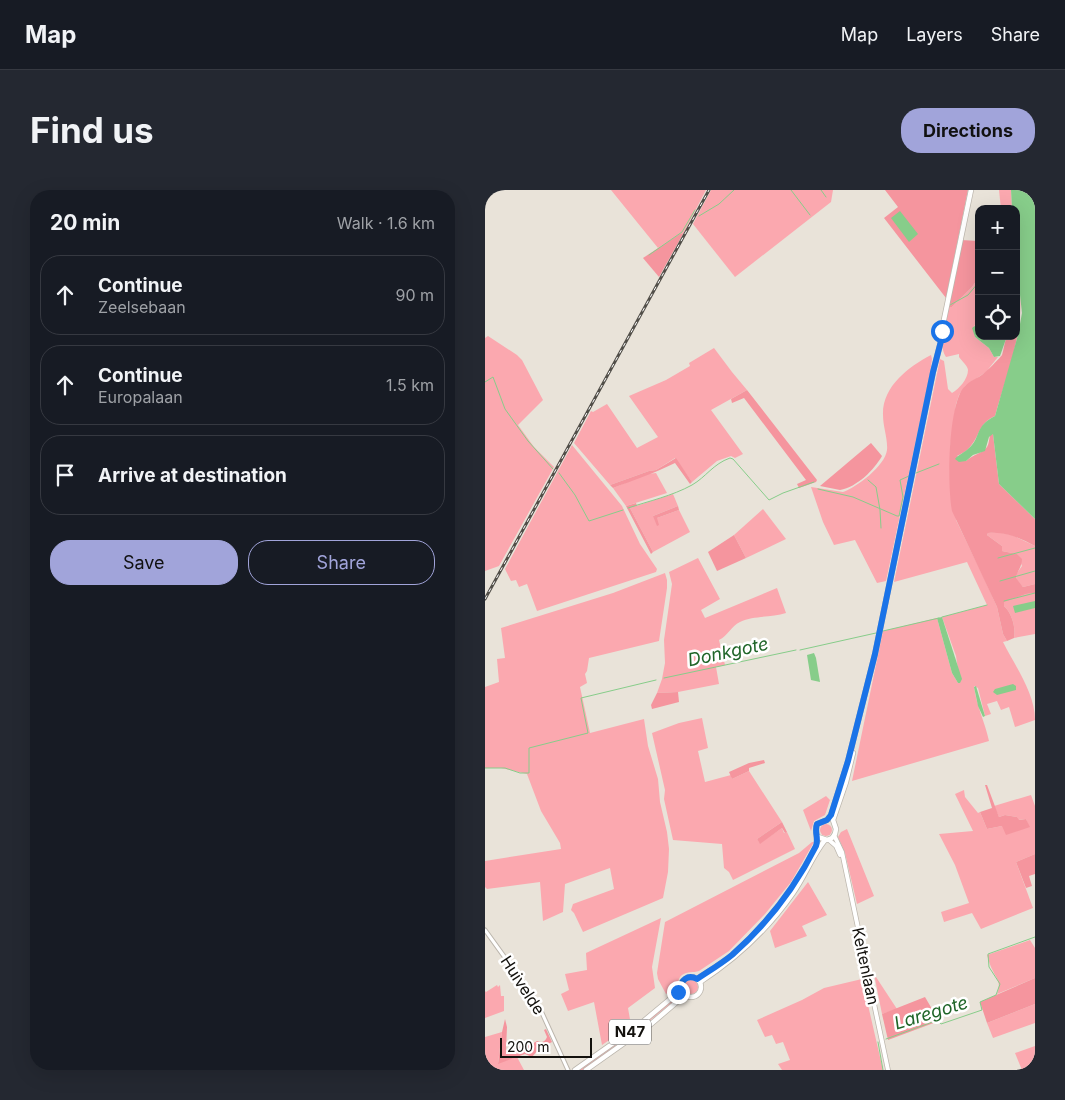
<!DOCTYPE html>
<meta charset="utf-8">
<style>
body{margin:0;font-family:Inter,sans-serif;background:#242831;color:#f1f3f6}
.controls{position:absolute;right:15px;top:15px;display:grid;overflow:hidden;border-radius:10px;box-shadow:0 5px 20px #0002}
.controls button{width:45px;height:45px;display:grid;place-items:center;padding:0;border:0;border-bottom:1px solid #363941;background:#171b24;color:#f1f3f6;font:25px sans-serif}
.scale{position:absolute;left:15px;bottom:12px;width:92px;box-sizing:border-box;padding-left:5px;border:2px solid #13110d;border-top:0;font-size:14px;line-height:18px;white-space:nowrap;color:#13110d;-webkit-text-stroke:4px #fff;paint-order:stroke}
.stop{position:absolute;width:15px;height:15px;margin:-11px;border:4px solid #1a73e8;border-radius:50%;background:#fff}
.stop.end{background:#1a73e8;border-color:#fff;box-shadow:0 1px 5px #0008}
.list{margin:0;padding:0;list-style:none}
h2{display:flex;justify-content:space-between;align-items:center;height:65px;margin:0;padding:0 20px;font-size:21px}
h2 small{font-size:16px;font-weight:400;color:#9ea1a6}
.list li{display:grid;grid-template-columns:32px 1fr auto;gap:15px;align-items:center;box-sizing:border-box;height:80px;margin:0 10px 10px;padding:0 10px;border:1px solid #363941;border-radius:20px}
.list b{display:block;font-size:19px;white-space:nowrap}
.list p{margin:0;font-size:16px;white-space:nowrap;color:#9ea1a6}
.list em{font-size:16px;font-style:normal;color:#9ea1a6}
.actions{display:flex;gap:10px;padding:15px 20px}
.actions a{flex:1;padding:11px 0;border:1px solid #a1a4da;border-radius:20px;text-align:center;font-size:18px;color:#a1a4da}
.actions .main{background:#a1a4da;color:#111}
.icon{flex:none;width:28px;height:28px;fill:none;stroke:currentColor;stroke-width:2;stroke-linecap:round;stroke-linejoin:round}
.map{position:relative;flex:none;width:550px;height:880px;overflow:hidden;border-radius:20px}
header{display:flex;align-items:center;gap:30px;box-sizing:border-box;height:70px;padding:0 25px;background:#171b24;border-bottom:1px solid #363941}
header strong{font-size:24px}
nav{display:flex;gap:28px;margin-inline-start:auto;font-size:18px}
.intro{display:flex;align-items:center;justify-content:space-between;box-sizing:border-box;height:120px;padding:0 30px}
h1{margin:0;font-size:35px}
.button{padding:12px 22px;border-radius:20px;background:#a1a4da;color:#111;font-size:18px;font-weight:700}
main{display:flex;gap:30px;padding:0 30px}
aside{flex:1;background:#171b24;border-radius:20px;box-shadow:0 5px 20px #0002}
.map>svg:first-child{display:block}
</style>
<header>
<strong>Map</strong>
<nav><a>Map</a><a>Layers</a><a>Share</a></nav>
</header>
<div class="intro"><h1>Find us</h1><a class="button">Directions</a></div>
<main>
<aside>
<h2>20 min<small>Walk · 1.6 km</small></h2>
<ul class="list">
<li><svg class="icon" aria-label="ahead" viewBox="0 0 24 24"><path d="M12 20V5M6 11l6-6 6 6"/></svg><div><b>Continue</b><p>Zeelsebaan</p></div><em>90 m</em></li>
<li><svg class="icon" aria-label="ahead" viewBox="0 0 24 24"><path d="M12 20V5M6 11l6-6 6 6"/></svg><div><b>Continue</b><p>Europalaan</p></div><em>1.5 km</em></li>
<li><svg class="icon" aria-label="arrive" viewBox="0 0 24 24"><path d="M6 21V4h12l-3 4 3 4H6"/></svg><div><b>Arrive at destination</b></div></li>
</ul>
<div class="actions"><a class="main">Save</a><a>Share</a></div>
</aside>
<div class="map">
<svg width="550" height="880" viewBox="0 0 550 880">
<rect width="100%" height="100%" fill="#e9e3d9"/>
<g fill="#fba8af">
<polygon points="126,0 221,0 198,44 196,43 173,58"/>
<polygon points="226,0 348,0 346,12 250,87 208,34"/>
<polygon points="514,0 526,0 527,19 516,19"/>
<path d="M494 87V133L489 136 490 147 504 158 509 167H513L501 182 480 196 474 205 471 214 465 259 471 330 498 386 512 417 518 444 522 451 518 452C530 476 550 503 550 530L530 537 524 517 516 520 512 511 502 514 506 524 500 526 493 498 489 496C491 515 500 532 504 551L367 591 398 441 452 428 467 483 473 493H475L471 466 457 427 502 415 482 372 409 392 455 169 459 171 463 199 467 203C474 199 483 189 483 180 483 176 476 170 474 167V164L461 167C452 154 461 130 464 117H467L487 97Z"/>
<polygon points="3,146 32,165 37,170 58,210 33,235 49,257 69,277 14,376 0,381 0,148"/>
<polygon points="229,158 247,182 262,200 226,220 258,264 250,268 246,266 232,271 207,292 190,268 171,280 164,281 125,295 89,253 106,221 108,222 122,214 152,258 173,247 144,206 181,190 205,176 204,173"/>
<path d="M446 165 447 169 445 184 401 391 392 393 370 350 349 355 338 332 326 297 358 302C372 297 400 276 402 260 403 249 398 237 398 225 397 197 423 177 446 165Z"/>
<polygon points="87,255 137,316 155,354 172,379 171,382 52,421 42,394 34,397 31,390 26,391 20,379"/>
<polygon points="171,283 182,303 141,316 128,298 162,284"/>
<polygon points="188,304 193,316 168,326 172,328 194,320 205,342 168,362 145,318"/>
<polygon points="278,319 301,349 261,368 249,345"/>
<polygon points="512,342 527,345 550,356 550,394 538,397 531,389 532,383 537,376 532,364 517,361 517,356 502,345 503,343"/>
<path d="M213 368 235 409 216 420 220 428 292 398 301 423C287 428 269 425 255 432 246 436 243 446 234 450L240 475 231 477 234 494 193 502 172 503 177 489 180 473 179 450 187 394 184 382Z"/>
<polygon points="180,383 182,390 182,398 174,451 104,468 102,481 100,484 102,493 95,497 105,543 159,529 163,556 173,589 175,612 182,642 184,659 183,682 178,708 98,742 89,723 86,720 88,714 129,699 125,678 80,694 78,722 58,731 55,692 2,699 0,697 0,671 76,659 75,653 56,621 42,584 16,578 0,578 0,497 14,492 12,469 20,468 16,438 128,403"/>
<path d="M550 403V444L529 448C531 438 527 423 519 416V411L541 404Z"/>
<polygon points="217,528 223,558 213,561 220,592 246,585 247,589 264,581 297,632 272,649 275,653 297,638 299,643 302,642 310,659 248,690 244,682 239,678 237,654 188,650 179,609 180,600 167,543 194,533"/>
<polygon points="479,600 480,607 493,623 495,622 502,639 517,636 544,637 541,629 533,630 532,627 520,625 514,627 509,616 546,605 550,616 550,664 531,672 548,718 496,739 487,723 459,732 456,722 484,713 470,675 454,644 488,641 470,604"/>
<polygon points="341,606 345,610 340,625 329,631 326,641 318,620"/>
<circle cx="341" cy="640" r="6"/>
<polygon points="362,639 389,706 372,714 360,663 353,647 356,642"/>
<path d="M327 652H329L306 692 280 724 244 761 214 781C208 783 203 781 197 785 193 788 194 792 191 796 189 799 184 802 181 804L173 789 172 783 180 732 314 663Z"/>
<polygon points="323,692 342,725 317,736 322,746 290,758 285,741"/>
<polygon points="176,728 167,777 170,798 143,818 146,835 117,855 109,812 83,821 76,804 84,800 80,784 102,780 101,763"/>
<path d="M545 750 550 758V788L512 804C516 793 513 791 508 781 505 776 504 771 502 765Z"/>
<polygon points="389,784 412,819 397,824"/>
<polygon points="377,789 398,880 297,880 293,874 305,870 298,852 291,854 287,845 280,847 272,830 317,810 339,798"/>
<circle cx="206" cy="797" r="7"/>
<polygon points="12,795 13,797 15,795 16,806 19,806 19,821 0,828 0,801 1,802"/>
<polygon points="194,805 195,806 151,842 98,880 93,880 154,837"/>
<polygon points="550,814 550,833 508,848 502,833"/>
<polygon points="17,842 13,873 32,867 39,880 0,880 0,847"/>
<polygon points="550,856 550,880 537,880 530,863"/>
</g>
<g fill="#f5959e">
<polygon points="400,0 483,0 461,108 399,28 413,17"/>
<polygon points="196,43 198,44 174,87 158,68"/>
<polygon points="476,50 494,51 494,87 487,97 467,117 464,117"/>
<path d="M531 104 535 105C538 146 521 187 510 226 493 234 496 244 485 257 482 261 477 263 472 266L481 271C487 265 498 263 502 257 504 254 504 249 505 245L508 244 514 294 550 329V356C534 348 521 341 503 343L502 345 517 356V361L532 364 537 369C537 377 532 381 531 388L538 397 550 394V403L541 404 519 412V416C527 423 531 438 529 448L522 451 518 444 512 417 467 321C462 296 463 215 479 197 484 191 493 188 498 184 501 182 515 168 517 165 518 163 520 150 522 146H531Z"/>
<polygon points="262,200 332,290 331,292 314,298 312,294 321,290 259,208 247,213 246,209"/>
<path d="M386 253 397 266C389 280 372 297 355 300L335 296Z"/>
<path d="M191 268 207 292 205 294 190 273C170 283 149 290 128 298L125 295 164 281 171 280Z"/>
<polygon points="151,313 152,316 145,318 168,362 166,364 141,316"/>
<polygon points="193,316 194,320 172,328 174,335 172,336 168,326"/>
<polygon points="249,345 261,368 232,381 223,362"/>
<polygon points="193,502 194,512 167,519 166,515 172,503"/>
<polygon points="279,570 280,573 264,578 264,581 247,589 244,582 264,573"/>
<polygon points="500,595 502,595 514,627 520,625 532,627 534,630 541,629 545,637 521,645 517,636 502,639 495,622 507,618"/>
<polygon points="297,632 302,642 300,643 297,638 275,654 272,649"/>
<polygon points="550,664 550,684 544,686 547,696 541,698 531,672"/>
<polygon points="550,788 550,814 502,833 495,812"/>
<polygon points="440,807 454,831 403,850 397,824"/>
<path d="M20 829 22 837 21 860 47 854 52 851C57 853 60 852 62 847L59 840 61 839 67 852 57 857V859L52 861 47 867 40 864 13 874 17 842Z"/>
</g>
<g fill="#87cd8a">
<path d="M526 0H550V329L514 294 508 244 504 247 500 261 488 265 481 271 474 272 470 269C474 264 479 263 483 259 496 249 489 236 510 226L533 145 537 123 535 105 531 93V19H527Z"/>
<polygon points="415,21 433,44 424,52 406,28"/>
<polygon points="494,133 494,146 522,146 515,166 509,167 504,158 490,147 487,138"/>
<polygon points="550,411 550,418 530,423 528,416"/>
<polygon points="457,427 477,489 475,493 473,493 467,483 452,428"/>
<polygon points="329,463 331,468 335,492 326,490 322,465"/>
<polygon points="528,494 531,496 531,500 512,505 508,502 510,499"/>
<polygon points="491,496 500,526 498,527 493,516 489,497"/>
</g>
<g fill="none" stroke-linecap="round" stroke-linejoin="round">
<g stroke="#87cd8a" stroke-width="1">
<polyline points="306,0 325,25"/>
<polyline points="336,0 341,7"/>
<polyline points="214,26 234,14 249,0"/>
<polyline points="164,65 197,42 210,20"/>
<polyline points="465,115 483,105 494,92"/>
<polyline points="0,192 8,187 20,219 43,251 68,279"/>
<polyline points="74,283 90,305 104,331 138,320"/>
<polyline points="431,283 454,274"/>
<polyline points="383,290 391,297 395,320 396,338"/>
<polyline points="333,299 368,307 412,326 414,326 418,307 415,290 424,286"/>
<path d="M143 318C164 311 187 306 207 295 221 287 228 274 245 268L248 269 284 310 298 303 329 292"/>
<polyline points="513,368 550,358"/>
<polyline points="515,391 550,381"/>
<polyline points="519,411 550,403"/>
<polyline points="457,427 502,415"/>
<polyline points="398,441 454,428"/>
<polyline points="315,460 391,443"/>
<polyline points="179,488 311,460"/>
<polyline points="0,578 20,578 35,583 44,583 44,558 103,543 96,508 171,490"/>
<polyline points="401,849 453,830 456,834 497,820 495,812 511,805 515,794 504,777 503,764 550,747"/>
<polyline points="393,852 398,880"/>
</g>
<defs>
<polyline id="tertiary" points="0,740 52,812 83,880"/>
<g id="secondary">
<polyline points="349,645 357,662 403,880"/>
<polyline points="344,650 351,656 355,665"/>
</g>
<g id="primary">
<polyline points="456,144 486,0"/>
<polyline points="333,647 342,650 347,648 350,644 351,639 348,630 361,592 368,563"/>
<circle cx="206" cy="797" r="10"/>
<path d="M212 789C224 781 236 774 247 765 281 736 311 696 331 656 334 648 329 642 332 634L342 630 346 625 363 571 390 464 448 182 456 151 457 141"/>
<path d="M215 792C252 768 283 739 308 703 320 686 327 666 340 650"/>
<polyline points="90,880 154,835 196,800"/>
<polyline points="101,880 166,834 200,805"/>
</g>
</defs>
<use href="#tertiary" stroke="#bcb6ad" stroke-width="5"/>
<use href="#secondary" stroke="#bcb6ad" stroke-width="5.5"/>
<use href="#primary" stroke="#bcb6ad" stroke-width="6"/>
<use href="#tertiary" stroke="#fff" stroke-width="3"/>
<use href="#secondary" stroke="#fff" stroke-width="4"/>
<use href="#primary" stroke="#fff" stroke-width="4.5"/>
<defs>
<polyline id="rail" points="0,409 224,0"/>
</defs>
<use href="#rail" stroke="#514e48" stroke-width="3"/>
<use href="#rail" stroke="#fff" stroke-width="1" stroke-dasharray="4" stroke-linecap="butt"/>
</g>
<g fill="none" stroke-linecap="round" stroke-linejoin="round">
<path stroke="#1a73e8" stroke-width="6" d="M193 802 196 800C195 790 203 784 212 789 224 781 236 774 247 765 281 735 311 696 331 656 334 648 329 642 332 634L342 630 346 625 363 571 390 464 448 182 456 151 457 141"/>
</g>
<g text-anchor="middle" stroke-width="5" stroke-linejoin="round" paint-order="stroke">
<rect fill="#fff" stroke="#5a5856" stroke-width="1" x="124" y="829.5" width="42" height="25" rx="4"/>
<g font-size="15" font-weight="bold" fill="#13110d">
<text x="145" y="847">N47</text>
</g>
<g font-size="16" fill="#13110d" stroke="#fff">
<text transform="translate(381 776) rotate(78)" y="6">Keltenlaan</text>
<text transform="translate(38 795) rotate(57)" y="6">Huivelde</text>
</g>
<g font-size="18" font-style="italic" fill="#1f6528" stroke="#fff">
<text transform="translate(243 462) rotate(-12)" y="6">Donkgote</text>
<text transform="translate(446 823) rotate(-17)" y="6">Laregote</text>
</g>
</g>
</svg>
<div class="controls">
<button>+</button>
<button>−</button>
<button><svg class="icon" aria-label="locate" viewBox="0 0 24 24"><circle cx="12" cy="12" r="6"/><path d="M12 2v4M12 18v4M2 12h4M18 12h4"/></svg></button>
</div>
<div class="scale">200 m</div>
<div class="stop" style="left:457px;top:141px"></div>
<div class="stop end" style="left:193px;top:802px"></div>
</div>
</main>
